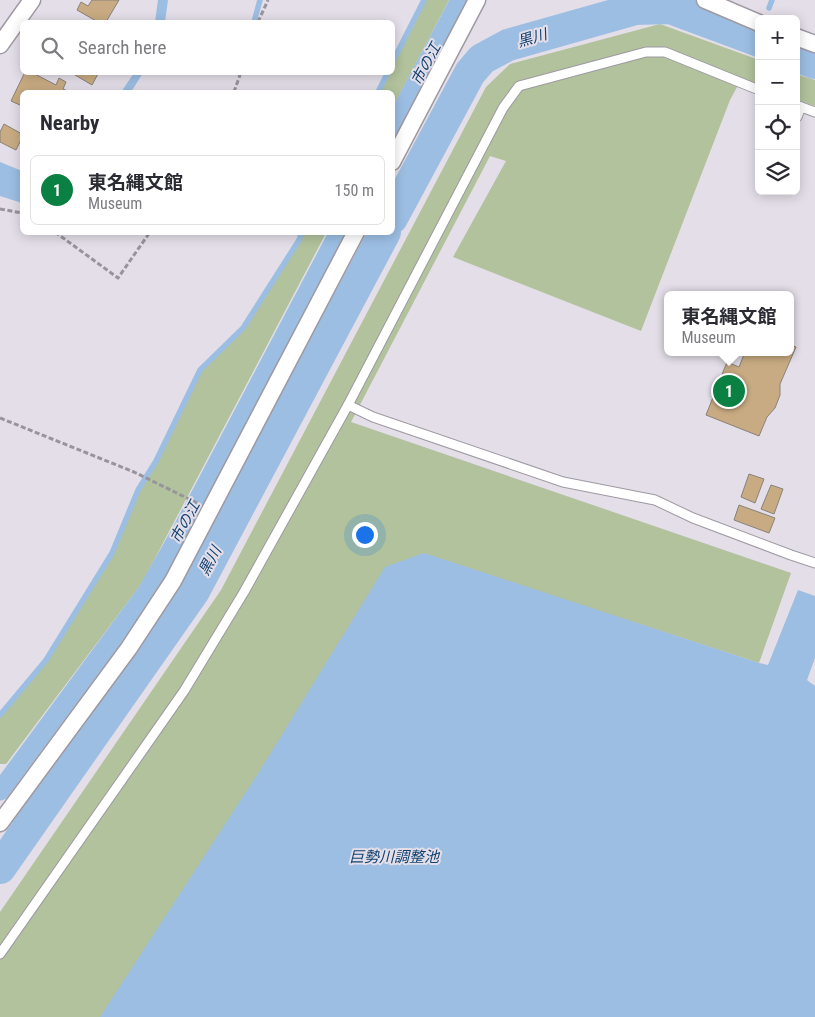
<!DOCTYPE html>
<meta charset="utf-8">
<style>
body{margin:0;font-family:"Roboto Condensed","Noto Sans JP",sans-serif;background:#f2f2f3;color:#2b2b33}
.controls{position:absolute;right:15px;top:15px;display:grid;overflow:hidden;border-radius:8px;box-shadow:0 2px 12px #0003}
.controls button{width:45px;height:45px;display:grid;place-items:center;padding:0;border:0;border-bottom:1px solid #e1e1e2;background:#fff;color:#2b2b33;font:25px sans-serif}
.you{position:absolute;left:364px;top:534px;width:18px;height:18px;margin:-12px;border:4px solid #fff;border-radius:50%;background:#1a73e8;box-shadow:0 0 0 8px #1a73e833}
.badge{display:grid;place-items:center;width:32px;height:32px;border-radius:50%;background:#0b8043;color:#fff;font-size:16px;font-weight:700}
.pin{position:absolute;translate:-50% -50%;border:2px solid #fff;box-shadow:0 1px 5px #0006}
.popup{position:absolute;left:664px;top:291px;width:130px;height:65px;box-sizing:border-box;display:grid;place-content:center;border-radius:8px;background:#fff;filter:drop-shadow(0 1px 4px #0005);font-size:16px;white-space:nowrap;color:#7c7c81}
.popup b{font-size:19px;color:#2b2b33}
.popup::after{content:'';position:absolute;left:50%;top:100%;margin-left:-10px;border:10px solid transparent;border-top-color:#fff}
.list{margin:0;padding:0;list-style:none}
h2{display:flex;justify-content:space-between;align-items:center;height:65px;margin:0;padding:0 20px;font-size:21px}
h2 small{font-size:16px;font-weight:400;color:#7c7c81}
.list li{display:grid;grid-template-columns:32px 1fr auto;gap:15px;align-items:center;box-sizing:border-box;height:70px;margin:0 10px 10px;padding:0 10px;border:1px solid #e1e1e2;border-radius:8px}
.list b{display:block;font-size:19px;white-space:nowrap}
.list p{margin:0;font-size:16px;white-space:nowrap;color:#7c7c81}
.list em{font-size:16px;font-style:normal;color:#7c7c81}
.icon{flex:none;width:28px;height:28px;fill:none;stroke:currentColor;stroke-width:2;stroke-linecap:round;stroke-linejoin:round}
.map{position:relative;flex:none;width:815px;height:1017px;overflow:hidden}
.search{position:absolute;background:#fff;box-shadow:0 2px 12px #0003;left:20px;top:20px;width:375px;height:55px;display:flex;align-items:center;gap:12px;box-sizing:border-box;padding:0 18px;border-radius:8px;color:#7c7c81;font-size:19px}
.panel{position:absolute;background:#fff;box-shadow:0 2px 12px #0003;left:20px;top:90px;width:375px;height:145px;border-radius:8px}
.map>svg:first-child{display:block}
</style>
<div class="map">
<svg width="815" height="1017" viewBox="0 0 815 1017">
<rect width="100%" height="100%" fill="#e3dee8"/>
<g fill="#b1c29c">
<polygon points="424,0 449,0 393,107 392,92 378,92 388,73 392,72 393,63"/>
<polygon points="660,24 759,60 759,85 742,78 730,100 641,331 453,257 506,161 490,156 351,422 791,573 759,663 627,620 246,1017 0,1017 0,912 221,590 486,87 510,64"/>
<polygon points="796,74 815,80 815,106 796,99"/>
<polygon points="302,233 326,233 142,583 6,764 0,764 0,715 46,660 112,553 138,490 156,461 200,370 243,328 299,240"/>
</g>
<g fill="#9cbee3">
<polygon points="158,0 168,0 165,22 155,22"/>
<polygon points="134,73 143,73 131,92 121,92"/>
<polygon points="0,162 22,171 22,203 0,196"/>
<polygon points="424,553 759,663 768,665 798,590 815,596 815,658 807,680 815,686 815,1017 100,1017 259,772 385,567"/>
</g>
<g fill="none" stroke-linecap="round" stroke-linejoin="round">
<g stroke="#9cbee3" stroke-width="5.5">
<polyline points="769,8 772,0"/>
<polyline points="254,22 260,0"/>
<polyline points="392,63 424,0"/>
<polyline points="378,92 388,72"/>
<polyline points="0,715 46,660 112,553 138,490 156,461 200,370 243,328 299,240 302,232"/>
</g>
<g stroke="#9cbee3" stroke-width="19">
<polyline points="392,129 460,0"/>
<polyline points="0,791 147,592 181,532 339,232"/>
</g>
<g stroke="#9cbee3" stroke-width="32">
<polyline points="796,56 815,63"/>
<polyline points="392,218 470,73 482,59 508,45 635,9 670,8 759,41"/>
<polyline points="0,868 194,591 385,232"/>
</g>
</g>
<g fill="#c8ab82" stroke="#88827a">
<polygon points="92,0 119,0 106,22 98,22 77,10 81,2 88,6"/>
<polygon points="25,72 31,72 56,85 59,78 66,82 63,89 70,92 22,92 22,106 11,101"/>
<polygon points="70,72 99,72 92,85"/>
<polygon points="4,124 22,134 22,138 16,150 0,142 0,132"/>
<polygon points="790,345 796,347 780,384 780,395 775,408 767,417 759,436 706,415 727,362 739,367 745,352 790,352"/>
<polygon points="749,474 764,479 755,503 741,497"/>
<polygon points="771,485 783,489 774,514 761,509"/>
<polygon points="739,505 775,518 769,533 734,520"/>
</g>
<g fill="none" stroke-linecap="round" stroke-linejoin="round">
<defs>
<g id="lane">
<polyline points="796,105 815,112"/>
<polyline points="797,117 801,107"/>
<polyline points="348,405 373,417 563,482 655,500 693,518 791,555 815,563"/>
<polyline points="0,954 184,691 244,592 348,405 503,108 519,86 646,52 665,52 759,90"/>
</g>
<g id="street">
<polyline points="705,0 759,23"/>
<polyline points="796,37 815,44"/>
<polyline points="0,45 32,0"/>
<polyline points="392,162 477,0"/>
<polyline points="0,823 129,648 173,581 356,232"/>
</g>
</defs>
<use href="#lane" stroke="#9e99a2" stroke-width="11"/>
<use href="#street" stroke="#9e99a2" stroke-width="19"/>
<g stroke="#98949b" stroke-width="3" stroke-dasharray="5 2.5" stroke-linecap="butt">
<polyline points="258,22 268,0"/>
<polyline points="234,92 241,72"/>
<polyline points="0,209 22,213"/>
<polyline points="55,232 118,278 150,232"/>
<polyline points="0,418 134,472 197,503"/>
</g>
<use href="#lane" stroke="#fff" stroke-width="9"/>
<use href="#street" stroke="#fff" stroke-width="16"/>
</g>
<g text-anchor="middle" stroke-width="4" stroke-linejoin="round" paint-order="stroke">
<g font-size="15" font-style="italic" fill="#104270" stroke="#e3dee8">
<text transform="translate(532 38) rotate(-16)" y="5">黒川</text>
<text transform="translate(426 64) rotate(-62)" y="5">市の江</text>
<text transform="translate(185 522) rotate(-62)" y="5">市の江</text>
<text transform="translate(210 561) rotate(-62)" y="5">黒川</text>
<text x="394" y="862">巨勢川調整池</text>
</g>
</g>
</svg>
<div class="controls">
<button>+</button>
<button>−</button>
<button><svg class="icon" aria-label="locate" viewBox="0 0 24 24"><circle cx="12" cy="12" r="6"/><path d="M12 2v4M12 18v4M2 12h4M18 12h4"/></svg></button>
<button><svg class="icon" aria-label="layers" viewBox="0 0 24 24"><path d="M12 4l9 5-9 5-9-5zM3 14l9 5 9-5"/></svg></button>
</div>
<div class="you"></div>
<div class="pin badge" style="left:729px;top:391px">1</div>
<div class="popup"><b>東名縄文館</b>Museum</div>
<div class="search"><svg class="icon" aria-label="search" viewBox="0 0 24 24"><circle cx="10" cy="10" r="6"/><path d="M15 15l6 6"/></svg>Search here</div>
<section class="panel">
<h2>Nearby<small></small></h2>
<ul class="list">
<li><span class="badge">1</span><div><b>東名縄文館</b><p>Museum</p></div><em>150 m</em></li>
</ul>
</section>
</div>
